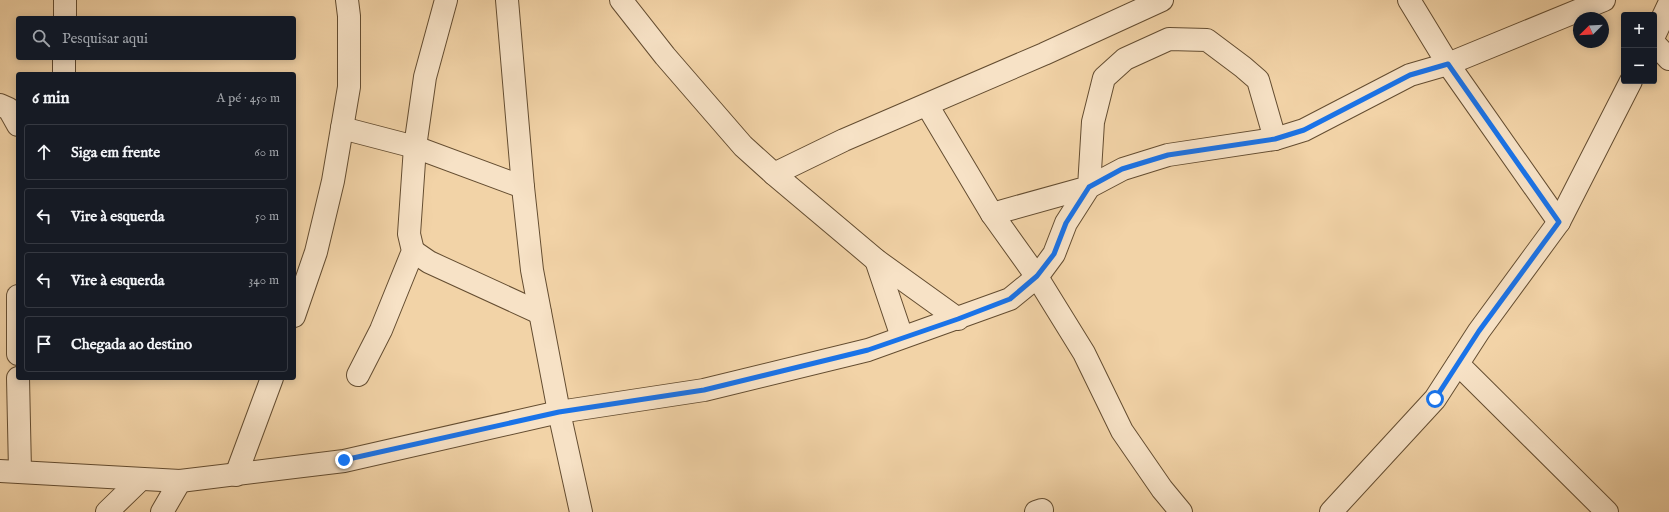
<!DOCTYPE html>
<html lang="pt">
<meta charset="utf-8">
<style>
body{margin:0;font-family:"IM FELL English",serif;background:#20242c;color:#f1f3f6}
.controls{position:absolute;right:12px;top:12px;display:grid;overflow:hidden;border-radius:4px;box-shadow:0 2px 10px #0003}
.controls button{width:36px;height:36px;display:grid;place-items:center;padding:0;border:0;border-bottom:1px solid #363941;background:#171b24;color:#f1f3f6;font:20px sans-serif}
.compass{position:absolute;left:1573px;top:12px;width:36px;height:36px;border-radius:50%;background:#171b24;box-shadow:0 2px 10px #0003;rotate:246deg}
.stop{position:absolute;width:12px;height:12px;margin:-9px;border:3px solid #1a73e8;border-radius:50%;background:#fff}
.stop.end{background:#1a73e8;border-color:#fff;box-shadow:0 1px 4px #0008}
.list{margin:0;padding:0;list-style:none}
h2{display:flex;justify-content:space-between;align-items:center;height:52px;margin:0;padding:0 16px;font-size:17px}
h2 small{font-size:13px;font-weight:400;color:#9ea1a6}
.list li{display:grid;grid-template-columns:26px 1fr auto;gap:12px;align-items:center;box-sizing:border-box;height:56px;margin:0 8px 8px;padding:0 8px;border:1px solid #363941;border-radius:4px}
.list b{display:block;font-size:15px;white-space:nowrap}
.list em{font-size:13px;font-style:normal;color:#9ea1a6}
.icon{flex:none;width:22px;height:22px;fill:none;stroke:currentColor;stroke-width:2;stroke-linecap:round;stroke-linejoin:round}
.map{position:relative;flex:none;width:1669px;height:512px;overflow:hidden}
.search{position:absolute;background:#171b24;box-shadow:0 2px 10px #0003;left:16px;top:16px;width:280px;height:44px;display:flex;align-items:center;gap:10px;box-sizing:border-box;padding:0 14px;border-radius:4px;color:#9ea1a6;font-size:15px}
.panel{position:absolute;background:#171b24;box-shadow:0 2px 10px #0003;left:16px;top:72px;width:280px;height:308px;border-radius:4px}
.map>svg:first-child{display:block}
</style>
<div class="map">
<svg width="1669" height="512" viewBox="0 0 1669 512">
<rect width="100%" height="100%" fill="#f2d3a7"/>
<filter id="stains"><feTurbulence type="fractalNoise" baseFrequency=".005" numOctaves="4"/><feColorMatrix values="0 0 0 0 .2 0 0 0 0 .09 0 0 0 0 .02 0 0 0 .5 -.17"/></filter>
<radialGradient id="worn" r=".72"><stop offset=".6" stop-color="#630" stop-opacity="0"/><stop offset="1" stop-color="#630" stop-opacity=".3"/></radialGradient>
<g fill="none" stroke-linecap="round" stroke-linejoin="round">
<defs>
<g id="minor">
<polyline points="507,0 523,187 532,270 559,412 581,512"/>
<polyline points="621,0 665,56 743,146 774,174 876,260 958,319"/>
<polyline points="1409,0 1448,64 1559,222"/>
<polyline points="65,18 65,0"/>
<polyline points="1654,36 1669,4"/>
<polyline points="1654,43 1669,59"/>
<polyline points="64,74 64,58"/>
<polyline points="0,105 9,109 18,125"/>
<polyline points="927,105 992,214 1037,277 1084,353 1122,431 1162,489 1181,512"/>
<polyline points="342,128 415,147 523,187"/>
<polyline points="774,174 844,140 1044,54 1162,0"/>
<polyline points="992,214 1089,187 1093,122 1104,78 1125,59 1169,39 1207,40 1243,67 1258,80 1275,139"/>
<polyline points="413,251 429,262 540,313"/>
<polyline points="876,260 902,337"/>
<polyline points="18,296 18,354"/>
<polyline points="294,316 316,252 333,181 349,87 349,16 347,0"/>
<polyline points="1458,364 1607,512"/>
<polyline points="358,375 381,330 413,251 409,234 415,147 425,77 446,0"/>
<polyline points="18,378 20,471"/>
<polyline points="0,471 180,481 344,461 559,412 704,390 868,350 1010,299 1037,277 1054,254 1066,223 1089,187 1123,169 1168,155 1275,139 1304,130 1410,75 1448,64 1604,0"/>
<polyline points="236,475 272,378"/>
<polyline points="107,512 141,479"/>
<polyline points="162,512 180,481"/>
<polyline points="1036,512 1042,510"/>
<polyline points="1331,512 1435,399 1479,331 1559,222 1631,81"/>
</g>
</defs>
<use href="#minor" stroke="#644d31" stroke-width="24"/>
<use href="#minor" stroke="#f7e2c6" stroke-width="22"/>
</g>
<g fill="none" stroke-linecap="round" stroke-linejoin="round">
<polyline stroke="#1a73e8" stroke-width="5" points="344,460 559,412 704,390 868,350 958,319 1010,299 1037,276 1054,254 1066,223 1089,187 1122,169 1168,155 1275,139 1304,130 1410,75 1448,64 1559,222 1479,331 1435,399"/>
</g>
<rect width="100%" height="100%" filter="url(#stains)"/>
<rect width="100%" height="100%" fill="url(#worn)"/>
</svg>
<div class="controls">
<button>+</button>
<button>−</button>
</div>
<svg class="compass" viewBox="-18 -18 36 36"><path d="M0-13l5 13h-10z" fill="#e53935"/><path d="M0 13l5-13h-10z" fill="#9ea1a6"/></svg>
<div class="stop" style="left:1435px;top:399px"></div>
<div class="stop end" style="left:344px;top:460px"></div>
<div class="search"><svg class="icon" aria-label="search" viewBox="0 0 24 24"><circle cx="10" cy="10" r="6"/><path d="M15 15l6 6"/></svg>Pesquisar aqui</div>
<section class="panel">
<h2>6 min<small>A pé · 450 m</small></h2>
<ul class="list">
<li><svg class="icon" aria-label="ahead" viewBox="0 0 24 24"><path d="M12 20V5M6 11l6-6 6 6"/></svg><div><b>Siga em frente</b></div><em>60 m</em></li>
<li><svg class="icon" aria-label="left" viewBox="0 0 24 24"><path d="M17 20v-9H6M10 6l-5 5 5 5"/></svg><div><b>Vire à esquerda</b></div><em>50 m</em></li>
<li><svg class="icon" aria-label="left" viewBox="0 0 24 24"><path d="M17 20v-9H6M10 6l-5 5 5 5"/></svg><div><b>Vire à esquerda</b></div><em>340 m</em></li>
<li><svg class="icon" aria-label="arrive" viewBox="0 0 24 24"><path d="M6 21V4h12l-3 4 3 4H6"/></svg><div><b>Chegada ao destino</b></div></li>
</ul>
</section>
</div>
